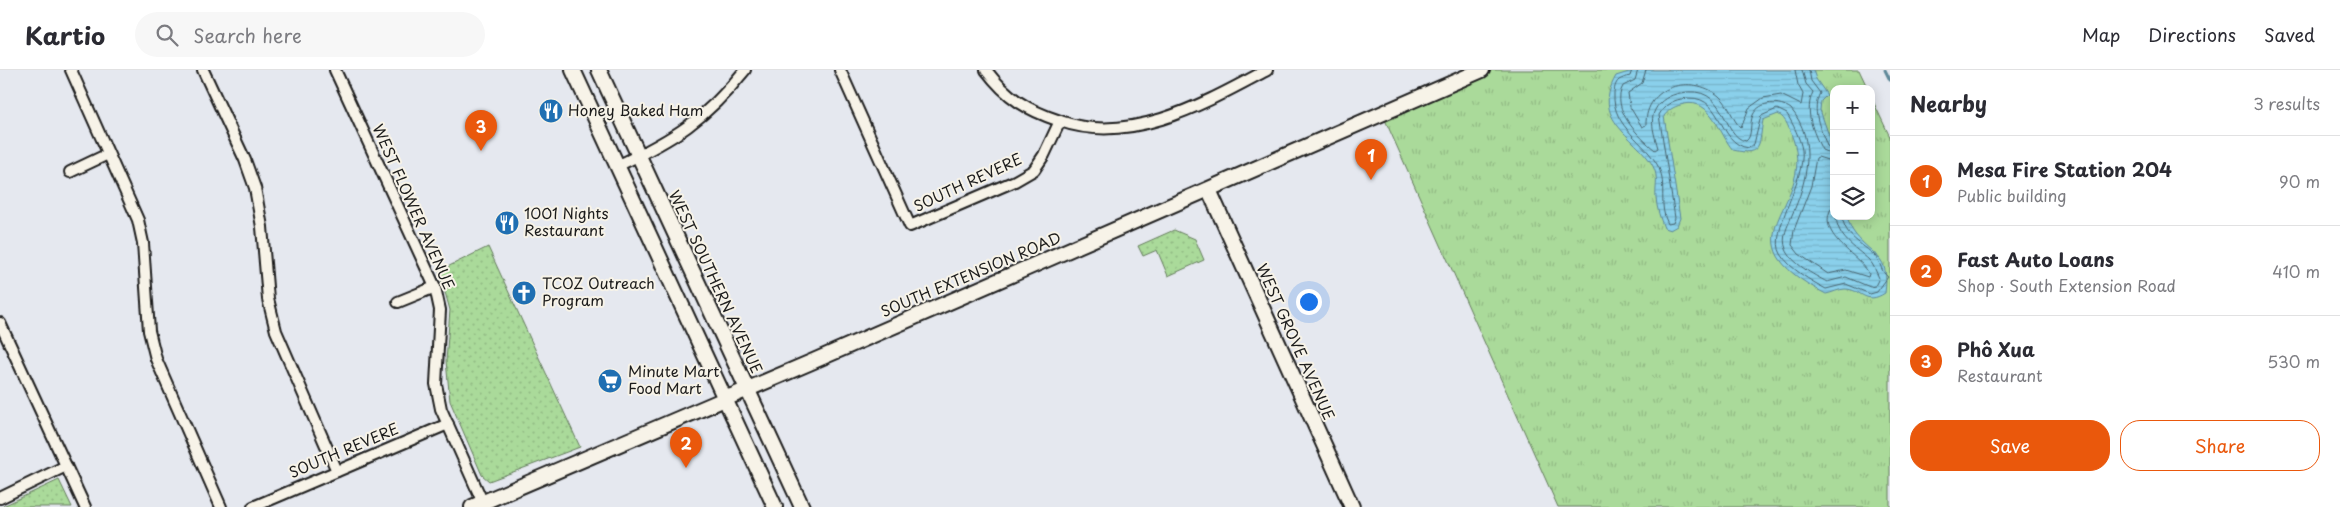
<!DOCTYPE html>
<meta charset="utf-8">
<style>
body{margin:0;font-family:"Playpen Sans",sans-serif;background:#f7f7f7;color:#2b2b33}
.controls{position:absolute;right:15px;top:15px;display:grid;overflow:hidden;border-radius:10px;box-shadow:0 2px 12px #0003}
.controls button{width:45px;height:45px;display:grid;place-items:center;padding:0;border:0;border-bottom:1px solid #e1e1e2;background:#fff;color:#2b2b33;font:25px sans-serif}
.you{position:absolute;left:1308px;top:231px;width:18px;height:18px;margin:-12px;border:4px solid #fff;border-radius:50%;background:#1a73e8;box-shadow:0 0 0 8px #1a73e833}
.badge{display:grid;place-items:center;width:32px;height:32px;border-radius:50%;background:#ea580c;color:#fff;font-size:16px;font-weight:700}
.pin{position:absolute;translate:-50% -41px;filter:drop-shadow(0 1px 2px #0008)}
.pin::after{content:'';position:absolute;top:26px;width:18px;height:15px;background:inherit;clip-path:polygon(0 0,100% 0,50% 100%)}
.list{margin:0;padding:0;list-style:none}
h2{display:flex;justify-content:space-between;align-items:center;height:65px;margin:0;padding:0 20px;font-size:21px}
h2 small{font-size:16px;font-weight:400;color:#7c7c81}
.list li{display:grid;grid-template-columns:32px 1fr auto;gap:15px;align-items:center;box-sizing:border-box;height:90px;padding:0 20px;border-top:1px solid #e1e1e2}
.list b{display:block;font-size:19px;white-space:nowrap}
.list p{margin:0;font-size:16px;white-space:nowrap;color:#7c7c81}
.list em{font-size:16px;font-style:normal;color:#7c7c81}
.actions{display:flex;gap:10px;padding:15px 20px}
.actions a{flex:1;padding:11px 0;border:1px solid #ea580c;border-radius:20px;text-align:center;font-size:18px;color:#ea580c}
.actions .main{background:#ea580c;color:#fff}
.icon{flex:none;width:28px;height:28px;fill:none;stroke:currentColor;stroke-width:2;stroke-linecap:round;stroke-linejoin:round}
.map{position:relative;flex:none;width:1890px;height:437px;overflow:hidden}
header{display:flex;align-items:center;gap:30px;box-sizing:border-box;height:70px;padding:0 25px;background:#fff;border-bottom:1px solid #e1e1e2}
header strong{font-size:24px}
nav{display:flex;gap:28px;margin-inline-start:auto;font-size:18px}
.search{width:350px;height:45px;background:#f7f7f7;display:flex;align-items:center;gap:12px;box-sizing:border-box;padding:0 18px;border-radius:28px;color:#7c7c81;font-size:19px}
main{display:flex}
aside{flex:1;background:#fff}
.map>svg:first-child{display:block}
</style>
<header>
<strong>Kartio</strong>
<div class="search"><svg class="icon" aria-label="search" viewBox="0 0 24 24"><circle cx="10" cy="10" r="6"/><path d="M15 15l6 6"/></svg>Search here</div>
<nav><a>Map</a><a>Directions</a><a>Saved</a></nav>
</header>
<main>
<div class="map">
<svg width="1890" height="437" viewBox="0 0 1890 437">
<defs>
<pattern id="grass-tufts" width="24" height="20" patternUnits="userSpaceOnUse" patternTransform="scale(1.25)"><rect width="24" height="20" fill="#aada9a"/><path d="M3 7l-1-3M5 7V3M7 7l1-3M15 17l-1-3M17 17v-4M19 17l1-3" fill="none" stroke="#92ba84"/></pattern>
<pattern id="park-dots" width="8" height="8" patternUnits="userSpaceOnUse" patternTransform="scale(1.25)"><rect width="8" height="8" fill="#aada9a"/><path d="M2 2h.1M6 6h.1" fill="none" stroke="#92ba84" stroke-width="1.8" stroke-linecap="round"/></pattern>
<pattern id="water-rules" width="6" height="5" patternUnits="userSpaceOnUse" patternTransform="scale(1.25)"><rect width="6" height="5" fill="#8ad0eb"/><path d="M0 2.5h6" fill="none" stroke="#76b2c9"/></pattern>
</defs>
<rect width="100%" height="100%" fill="#e5e8ef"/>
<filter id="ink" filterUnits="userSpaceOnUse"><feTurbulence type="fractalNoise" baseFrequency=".02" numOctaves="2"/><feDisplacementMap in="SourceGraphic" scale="10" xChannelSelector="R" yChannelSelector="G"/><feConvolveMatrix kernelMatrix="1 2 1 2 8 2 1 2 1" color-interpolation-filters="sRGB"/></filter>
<g filter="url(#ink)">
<polygon fill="url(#grass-tufts)" stroke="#637b5b" points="1482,0 1859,0 1868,19 1834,19 1834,146 1871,146 1871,27 1890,67 1890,437 1558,437 1382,43"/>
<g fill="url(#park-dots)" stroke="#637b5b">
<polygon points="1174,160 1195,169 1204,190 1168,206 1157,180 1143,186 1138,176"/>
<polygon points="488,177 580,377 489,411 482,405 450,331 446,291 450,240 439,201"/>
<polygon points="59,410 72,437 4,437 3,436"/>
</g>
<path fill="url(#water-rules)" stroke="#5e8898" d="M1635 0H1813L1816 9 1827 25 1821 31 1820 40 1832 74 1834 146H1847C1849 153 1851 159 1855 164 1874 188 1890 184 1885 223 1865 236 1862 219 1845 219 1839 219 1832 223 1826 224 1716 168 1817 139 1793 69 1789 59 1787 49 1778 44L1763 50C1759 73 1763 87 1733 80 1719 64 1712 28 1684 34 1676 36 1670 38 1664 46L1680 148 1677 156 1670 160 1664 158C1660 148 1657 139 1656 128 1655 119 1658 110 1655 101 1644 69 1588 54 1616 6Z"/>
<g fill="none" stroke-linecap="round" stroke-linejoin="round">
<g stroke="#48646f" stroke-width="1">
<path d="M1632 0 1630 6C1627 7 1622 8 1619 10 1615 13 1614 20 1614 24 1612 58 1646 71 1659 98 1667 115 1658 136 1668 154L1673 153 1675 148 1659 45C1664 36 1671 31 1681 29 1725 20 1715 74 1749 78L1754 74 1761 46 1777 39 1787 44C1793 54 1800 68 1802 80 1806 110 1768 162 1781 184 1790 199 1811 211 1826 219L1846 214 1870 224 1877 222 1888 207C1881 202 1881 193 1875 186 1862 173 1845 168 1842 146"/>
<path d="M1638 0 1635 10 1623 16C1610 39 1639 67 1655 80L1658 78C1655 67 1649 50 1655 40 1660 30 1670 25 1680 23 1728 13 1721 67 1746 71 1753 66 1749 53 1753 45 1760 30 1780 31 1791 39 1817 70 1807 112 1792 145 1788 156 1781 167 1786 179 1791 193 1814 205 1827 212L1846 207 1870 217 1875 216 1879 208C1876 202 1874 195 1869 190 1855 177 1837 168 1836 146"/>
<path d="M1646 0 1642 13 1628 23 1630 37 1642 57 1646 55C1645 16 1691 3 1719 26 1730 35 1732 50 1741 58L1749 38 1763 28 1781 25 1801 35 1803 24 1798 15 1795 0"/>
<path d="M1802 0 1806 14 1813 22C1804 41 1813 62 1822 80L1834 85"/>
<path d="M1809 0 1811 11 1820 23C1811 41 1820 57 1827 76L1834 79"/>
<path d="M1834 92 1818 87 1816 88 1811 116 1794 160 1792 175 1799 184 1828 204 1846 200 1868 207 1869 204C1861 185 1811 164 1834 134"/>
</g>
<polyline stroke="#5e8898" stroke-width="3" points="1885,0 1890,10"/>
<defs>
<g id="street">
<polyline points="71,0 138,150 143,173 149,261 156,289 221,437"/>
<polyline points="203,0 245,90 255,118 262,157 268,229 276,261 337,401"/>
<polyline points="335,0 435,217 440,240 436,314 441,339 483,433"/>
<path d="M840 0 910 156 1015 111 1034 100 1044 85 1060 51C1131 76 1205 33 1267 0"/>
<path d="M986 0C1007 28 1027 40 1060 51"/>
<path d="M617 96C674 69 705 50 745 0"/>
<polyline points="70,102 108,84"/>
<polyline points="398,232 435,217"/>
<polyline points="0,253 85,437"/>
<polyline points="0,428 66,396"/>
<polyline points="253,437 448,354"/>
</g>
<g id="secondary">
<polyline points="573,0 775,437"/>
<polyline points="599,0 802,437"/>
<polyline points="1209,120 1352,437"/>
<polyline points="472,437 809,293 1482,0"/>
</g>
</defs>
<use href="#street" stroke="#1c1c1c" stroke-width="14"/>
<use href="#secondary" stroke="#1c1c1c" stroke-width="18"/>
<use href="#street" stroke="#f7f3e8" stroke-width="10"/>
<use href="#secondary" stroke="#f7f3e8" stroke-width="14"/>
</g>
</g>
<defs>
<symbol id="restaurant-disc" viewBox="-11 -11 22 22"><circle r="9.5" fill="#1f6fb2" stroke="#f7f3e8"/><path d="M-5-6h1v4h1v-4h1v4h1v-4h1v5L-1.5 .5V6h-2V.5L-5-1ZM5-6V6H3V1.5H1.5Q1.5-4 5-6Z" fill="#fff"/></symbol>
<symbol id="church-disc" viewBox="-11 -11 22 22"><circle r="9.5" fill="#1f6fb2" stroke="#f7f3e8"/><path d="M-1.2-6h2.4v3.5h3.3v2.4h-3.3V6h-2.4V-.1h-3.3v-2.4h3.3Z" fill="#fff"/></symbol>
<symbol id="supermarket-disc" viewBox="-11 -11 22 22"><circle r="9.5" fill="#1f6fb2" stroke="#f7f3e8"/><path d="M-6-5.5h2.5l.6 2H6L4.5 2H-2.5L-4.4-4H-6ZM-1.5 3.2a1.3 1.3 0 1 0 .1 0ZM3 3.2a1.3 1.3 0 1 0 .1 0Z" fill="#fff"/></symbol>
</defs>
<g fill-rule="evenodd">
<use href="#restaurant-disc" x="537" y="27" width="28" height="28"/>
<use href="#restaurant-disc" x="493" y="139" width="28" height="28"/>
<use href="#church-disc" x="510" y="209" width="28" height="28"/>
<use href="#supermarket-disc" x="596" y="297" width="28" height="28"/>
</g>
<g text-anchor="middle" stroke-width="4" stroke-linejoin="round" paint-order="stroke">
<g font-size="15" fill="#1c1c1c" stroke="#f7f3e8" text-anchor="start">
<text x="568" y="46">Honey Baked Ham</text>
<text x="524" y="149">1001 Nights<tspan x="524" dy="17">Restaurant</tspan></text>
<text x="542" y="219">TCOZ Outreach<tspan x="542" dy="17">Program</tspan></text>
<text x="628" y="307">Minute Mart<tspan x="628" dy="17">Food Mart</tspan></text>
</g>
<g font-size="15" fill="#1c1c1c" stroke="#f7f3e8">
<text transform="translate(968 113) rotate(-25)" y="5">SOUTH REVERE</text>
<text transform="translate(413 137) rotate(66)" y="5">WEST FLOWER AVENUE</text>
<text transform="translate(971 205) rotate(-23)" y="5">SOUTH EXTENSION ROAD</text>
<text transform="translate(715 212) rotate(65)" y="5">WEST SOUTHERN AVENUE</text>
<text transform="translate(1295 272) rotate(66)" y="5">WEST GROVE AVENUE</text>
<text transform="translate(344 381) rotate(-23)" y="5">SOUTH REVERE</text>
</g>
</g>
</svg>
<div class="controls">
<button>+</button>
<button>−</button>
<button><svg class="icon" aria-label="layers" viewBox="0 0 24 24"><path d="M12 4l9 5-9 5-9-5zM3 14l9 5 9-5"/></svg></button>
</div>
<div class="you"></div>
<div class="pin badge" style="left:1371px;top:110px">1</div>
<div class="pin badge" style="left:686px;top:398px">2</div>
<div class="pin badge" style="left:481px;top:81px">3</div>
</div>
<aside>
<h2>Nearby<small>3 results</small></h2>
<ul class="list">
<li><span class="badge">1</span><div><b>Mesa Fire Station 204</b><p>Public building</p></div><em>90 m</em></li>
<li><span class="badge">2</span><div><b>Fast Auto Loans</b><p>Shop · South Extension Road</p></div><em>410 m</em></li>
<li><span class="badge">3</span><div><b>Phô Xua</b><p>Restaurant</p></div><em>530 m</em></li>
</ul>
<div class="actions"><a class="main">Save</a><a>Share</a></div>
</aside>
</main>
